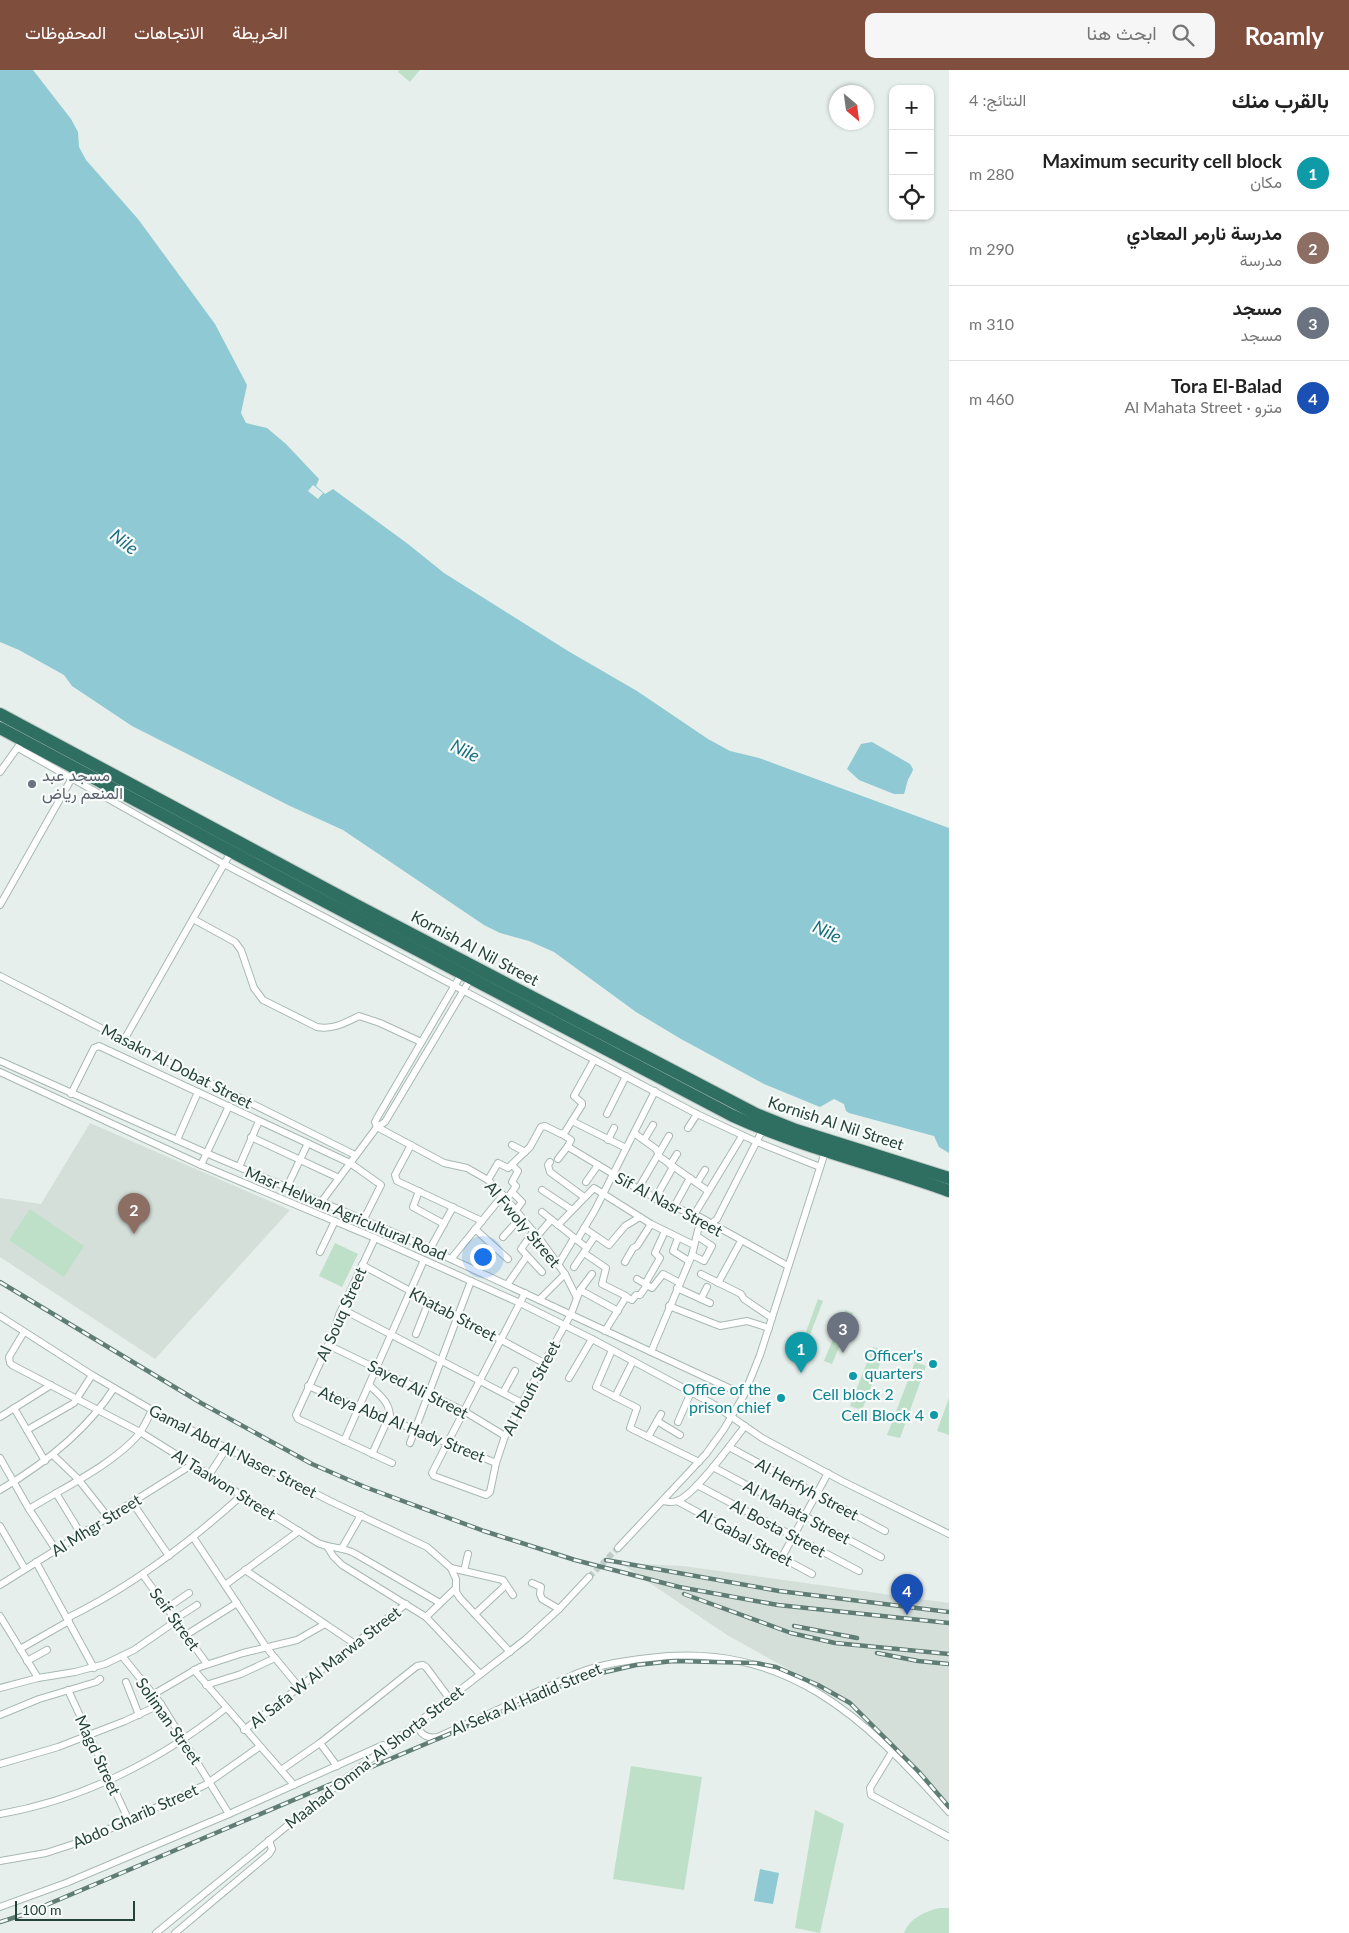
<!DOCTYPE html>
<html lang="ar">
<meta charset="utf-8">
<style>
body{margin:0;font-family:Lato,Vazirmatn,sans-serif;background:#f6f6f6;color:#222;direction:rtl}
.controls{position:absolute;right:15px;top:15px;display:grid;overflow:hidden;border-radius:10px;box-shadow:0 1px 4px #0004}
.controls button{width:45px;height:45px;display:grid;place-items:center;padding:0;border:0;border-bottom:1px solid #e0e0e0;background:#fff;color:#222;font:25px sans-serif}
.compass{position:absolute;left:829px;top:15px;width:45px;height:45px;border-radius:50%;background:#fff;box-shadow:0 1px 4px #0004;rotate:151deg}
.scale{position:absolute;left:15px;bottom:12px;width:120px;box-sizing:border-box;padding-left:5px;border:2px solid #24423a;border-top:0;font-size:14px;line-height:18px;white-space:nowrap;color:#24423a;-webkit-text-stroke:4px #f7fbf9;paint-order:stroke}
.you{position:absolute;left:482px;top:1186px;width:18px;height:18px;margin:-12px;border:4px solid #fff;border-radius:50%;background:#1a73e8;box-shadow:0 0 0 8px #1a73e833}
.badge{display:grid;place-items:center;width:32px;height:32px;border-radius:50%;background:#804e3d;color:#fff;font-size:16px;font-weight:700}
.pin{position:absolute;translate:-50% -41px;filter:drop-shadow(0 1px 2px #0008)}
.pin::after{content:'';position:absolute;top:26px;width:18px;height:15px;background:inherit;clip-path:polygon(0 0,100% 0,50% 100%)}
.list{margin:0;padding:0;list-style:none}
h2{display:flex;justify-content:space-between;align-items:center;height:65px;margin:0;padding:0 20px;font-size:21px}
h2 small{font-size:16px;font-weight:400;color:#767676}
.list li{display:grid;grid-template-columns:32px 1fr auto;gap:15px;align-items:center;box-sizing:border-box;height:75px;padding:0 20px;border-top:1px solid #e0e0e0}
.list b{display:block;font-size:19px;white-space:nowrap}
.list p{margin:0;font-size:16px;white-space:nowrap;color:#767676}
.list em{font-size:16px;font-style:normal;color:#767676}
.icon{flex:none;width:28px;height:28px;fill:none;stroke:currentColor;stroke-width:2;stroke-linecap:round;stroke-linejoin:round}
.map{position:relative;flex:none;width:949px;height:1863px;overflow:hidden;direction:ltr}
header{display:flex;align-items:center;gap:30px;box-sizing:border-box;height:70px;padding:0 25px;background:#804e3d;color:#fff}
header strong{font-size:24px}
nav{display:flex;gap:28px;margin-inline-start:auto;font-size:18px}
.search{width:350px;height:45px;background:#f6f6f6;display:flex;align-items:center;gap:12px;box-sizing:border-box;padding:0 18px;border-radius:10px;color:#767676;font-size:19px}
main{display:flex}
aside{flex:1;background:#fff}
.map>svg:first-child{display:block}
</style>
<header>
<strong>Roamly</strong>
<div class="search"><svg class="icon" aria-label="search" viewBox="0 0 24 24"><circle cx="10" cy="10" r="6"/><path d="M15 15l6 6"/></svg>ابحث هنا</div>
<nav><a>الخريطة</a><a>الاتجاهات</a><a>المحفوظات</a></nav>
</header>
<main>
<aside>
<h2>بالقرب منك<small>النتائج: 4</small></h2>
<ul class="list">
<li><span class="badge" style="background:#0f9aa8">1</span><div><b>Maximum security cell block</b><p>مكان</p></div><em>280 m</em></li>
<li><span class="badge" style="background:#8d6e63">2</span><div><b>مدرسة نارمر المعادي</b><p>مدرسة</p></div><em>290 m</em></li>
<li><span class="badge" style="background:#6b7280">3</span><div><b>مسجد</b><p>مسجد</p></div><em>310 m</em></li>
<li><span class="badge" style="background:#1a4fb4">4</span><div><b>Tora El-Balad</b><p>مترو · Al Mahata Street</p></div><em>460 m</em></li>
</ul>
</aside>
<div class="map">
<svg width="949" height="1863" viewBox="0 0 949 1863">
<rect width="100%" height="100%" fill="#e6efeb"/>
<g fill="#d4dfda">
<polygon points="90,1053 290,1140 155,1289 0,1187 0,1128 41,1134"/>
<polygon points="620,1493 683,1496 949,1533 949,1736 886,1668 846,1631 727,1565"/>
</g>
<g fill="#bfe0c8">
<polygon points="399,0 420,0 410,12 398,2"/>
<polygon points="30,1139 84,1176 64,1207 9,1170"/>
<polygon points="335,1173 358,1184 342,1217 319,1206"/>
<polygon points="818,1229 823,1231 803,1283 799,1281"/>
<polygon points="845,1240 853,1243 832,1294 824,1291"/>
<polygon points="873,1277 885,1281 862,1340 850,1336"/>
<polygon points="915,1292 926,1296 900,1368 887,1365"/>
<polygon points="949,1328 949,1365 937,1361"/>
<polygon points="631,1696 702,1707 684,1820 613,1809"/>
<polygon points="815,1740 844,1754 820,1863 795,1858"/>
<path d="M939 1838H949V1863H904C910 1848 924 1842 939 1838Z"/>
</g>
<g fill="#8ec9d4">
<polygon points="0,0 33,0 71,49 78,62 79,77 86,90 138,149 215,254 247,315 241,343 246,353 267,358 286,374 319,409 316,416 325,424 333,419 408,474 444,503 568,581 637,621 708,669 730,681 759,688 949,758 949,1083 939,1077 934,1066 849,1043 846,1041 844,1034 834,1029 820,1037 764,1014 681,969 636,942 554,882 529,871 500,863 484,855 343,760 290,736 132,656 72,616 64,605 19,580 0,572"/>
<path d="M872 672 910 694 913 699C912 704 910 705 908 710 906 714 906 719 904 724H894L859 710 847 699 861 674Z"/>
<polygon points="760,1799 779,1803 773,1834 754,1831"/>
</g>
<polygon fill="#e6efeb" points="313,415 323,423 318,429 308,421"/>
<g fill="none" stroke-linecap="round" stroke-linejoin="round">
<polyline stroke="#bfccc8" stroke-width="6" stroke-dasharray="6 3" stroke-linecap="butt" points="589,1507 618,1478"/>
<defs>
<g id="street">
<polyline points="18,678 224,794 697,1044 757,1072 820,1097"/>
<polyline points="0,702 20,674"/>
<polyline points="0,835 77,699"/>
<path d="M193 849 235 872 241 880 254 918 263 930 317 957C333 960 345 953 359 946L380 953 421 972"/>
<polyline points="0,906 124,970 355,1085"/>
<polyline points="124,970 231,782"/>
<polyline points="0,991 206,1083 397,1164 744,1325"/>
<polyline points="0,1002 201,1095 375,1168 520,1233 592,1269 713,1334 762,1368 842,1411 949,1464"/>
<polyline points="71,1024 94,978 99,976 350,1093 381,1115 364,1149"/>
<polyline points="607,1044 626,1006"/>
<polyline points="572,1051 626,1078"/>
<polyline points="377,1057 444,1093 467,1098 488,1110 503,1125 542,1172 565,1204 576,1226"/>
<polyline points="377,1057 375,1052 377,1048 462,903"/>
<polyline points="688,1058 697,1044"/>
<polyline points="634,1063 656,1079 660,1087 708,1121"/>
<polyline points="562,1064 571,1070 568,1076 570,1078 638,1119 674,1137 700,1147 788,1196"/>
<polyline points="251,1067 339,1108"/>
<polyline points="177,1070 198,1022"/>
<polyline points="608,1070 614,1058"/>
<polyline points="644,1070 653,1055"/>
<polyline points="411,1075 395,1105 397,1111 482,1151"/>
<polyline points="512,1075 525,1082"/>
<polyline points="558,1089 568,1076"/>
<polyline points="550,1092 548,1095 550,1102 584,1127"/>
<polyline points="201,1095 229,1036"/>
<polyline points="670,1095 677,1084"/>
<polyline points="239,1097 259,1051"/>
<polyline points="488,1110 498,1093 508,1098 530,1077 541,1057 545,1056 561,1064 565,1062 582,1035 582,1033 574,1026 594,990"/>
<polyline points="586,1112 598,1095"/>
<polyline points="697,1113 705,1100"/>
<polyline points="287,1117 308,1073"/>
<polyline points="638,1119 669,1066"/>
<polyline points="542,1120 572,1140"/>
<polyline points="419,1121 413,1137 444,1154"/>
<polyline points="512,1122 522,1132 516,1140"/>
<polyline points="507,1129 516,1116 512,1112 518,1101 512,1095"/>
<polyline points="655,1129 673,1097"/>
<polyline points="322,1131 377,1057 385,1052 471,908"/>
<polyline points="674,1137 690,1108"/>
<polyline points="542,1142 587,1178"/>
<polyline points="694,1145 742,1066"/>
<polyline points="558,1155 594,1118 651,1154 694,1175"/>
<polyline points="584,1158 609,1175 625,1156 640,1147"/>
<polyline points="475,1159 508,1189"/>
<polyline points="533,1162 521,1179 542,1202"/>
<polyline points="537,1166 551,1150"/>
<polyline points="503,1167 521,1147"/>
<polyline points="375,1168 339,1245 331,1269 296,1345 298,1349 392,1393"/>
<polyline points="678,1168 673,1181 689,1191"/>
<polyline points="577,1170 595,1140 655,1021"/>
<polyline points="430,1179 453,1137"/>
<polyline points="320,1182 335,1151"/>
<polyline points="584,1183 606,1198 602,1214 626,1226"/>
<polyline points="692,1185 704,1191 712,1176 697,1166"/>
<polyline points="451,1189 503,1125"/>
<polyline points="625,1192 633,1178 637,1176 651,1154"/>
<polyline points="362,1195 544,1293"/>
<polyline points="558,1195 574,1168"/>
<polyline points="574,1197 595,1166"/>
<polyline points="701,1204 741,1224 744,1229 772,1248"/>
<polyline points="637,1209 652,1218 663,1204 680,1213"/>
<polyline points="718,1213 741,1171"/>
<polyline points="645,1214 660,1188 655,1183 665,1161"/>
<polyline points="507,1215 527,1186"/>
<polyline points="677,1218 710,1233"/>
<polyline points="580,1220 618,1241"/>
<polyline points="525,1223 432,1403 434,1406 486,1425 490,1422 496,1393 505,1366 522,1333 571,1244 580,1220 592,1204"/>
<polyline points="701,1229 707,1217"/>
<polyline points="539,1230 565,1204"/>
<polyline points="669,1236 720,1256 747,1251 769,1258"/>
<polyline points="342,1239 522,1333"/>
<polyline points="0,1246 92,1305 152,1340 330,1431 427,1477 451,1498 456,1509 456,1522 460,1528 510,1582"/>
<polyline points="605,1261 626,1227 632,1230 636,1225 640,1225 647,1215"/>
<path d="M24 1262 9 1287 10 1293 12 1295 140 1362 318 1473C329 1478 342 1477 354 1483L440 1533"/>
<polyline points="416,1264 429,1231"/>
<polyline points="328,1275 464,1341 505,1366"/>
<polyline points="612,1280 596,1317 637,1338 630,1358 699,1392"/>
<polyline points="651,1282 692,1185 698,1160 701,1157 712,1153 717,1149 763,1059"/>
<polyline points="569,1308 592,1269"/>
<path d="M369 1315C381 1326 391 1333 390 1350"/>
<polyline points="308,1316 496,1393"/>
<polyline points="503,1323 515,1301"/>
<polyline points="615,1327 633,1291"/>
<polyline points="14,1338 45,1391"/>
<polyline points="0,1347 51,1315"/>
<polyline points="657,1351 680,1365"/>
<polyline points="678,1352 691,1322"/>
<polyline points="27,1360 74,1333 92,1305"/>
<polyline points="648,1367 661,1344"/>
<polyline points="344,1371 424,1190"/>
<polyline points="410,1373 471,1211"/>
<polyline points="729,1377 885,1461"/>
<polyline points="372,1384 388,1349"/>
<polyline points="53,1385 78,1409 108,1447"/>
<polyline points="0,1388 29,1439 56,1480"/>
<polyline points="713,1397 881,1487"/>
<polyline points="209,1405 226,1379"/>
<polyline points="697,1415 859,1501"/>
<path d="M0 1420C44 1394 86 1362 114 1318"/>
<polyline points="56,1423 81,1464"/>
<path d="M663 1431C669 1432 673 1433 679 1430 696 1423 732 1373 745 1356"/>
<polyline points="677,1431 812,1504"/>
<polyline points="132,1432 169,1486"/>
<path d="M29 1439C63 1418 114 1394 139 1364 144 1357 148 1348 152 1340"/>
<polyline points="0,1456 25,1499"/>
<polyline points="193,1467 266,1577 299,1617"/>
<polyline points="327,1476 333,1486 342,1495 426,1547 480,1604"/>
<polyline points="342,1478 361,1445"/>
<polyline points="618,1478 706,1384 724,1359 744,1325 760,1285 826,1079"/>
<polyline points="782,1487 828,1403"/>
<polyline points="36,1492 94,1598"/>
<polyline points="451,1498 503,1510 513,1525"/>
<polyline points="245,1500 355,1574"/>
<polyline points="464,1501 468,1484"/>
<polyline points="143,1505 207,1594"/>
<polyline points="532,1513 541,1517 540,1524 542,1529 559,1539"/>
<polyline points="0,1515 193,1394"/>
<polyline points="225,1515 299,1461"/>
<polyline points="167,1538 189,1523"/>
<polyline points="475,1544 506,1515"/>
<polyline points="0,1546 38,1608"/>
<polyline points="426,1547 456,1518"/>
<path d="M67 1548C131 1517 188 1474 241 1426"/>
<polyline points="175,1549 197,1535"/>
<polyline points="186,1565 237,1533"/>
<polyline points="20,1579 69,1551"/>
<polyline points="122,1586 161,1634 229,1744"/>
<polyline points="27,1591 47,1580"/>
<polyline points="194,1600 294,1715"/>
<polyline points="126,1612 139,1645"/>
<polyline points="206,1615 241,1604 275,1588"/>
<polyline points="0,1618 38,1608 75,1602 105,1594 134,1580 176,1551"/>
<polyline points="68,1620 129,1751"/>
<polyline points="154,1624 200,1597 243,1583 297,1570 325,1554"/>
<polyline points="0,1645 39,1629 96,1612 100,1609"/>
<path d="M417 1653C419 1664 427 1669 438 1667L578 1603C602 1594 624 1591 649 1588 786 1571 864 1647 949 1742"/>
<polyline points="244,1660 406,1534"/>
<polyline points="320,1673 337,1696"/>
<polyline points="892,1682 870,1718 871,1725 949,1767"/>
<polyline points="0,1694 58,1677 125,1651 161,1634"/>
<polyline points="281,1700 320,1673 417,1596 423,1595 426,1597 449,1628"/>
<path d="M0 1744C82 1730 161 1690 226 1638"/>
<polyline points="0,1791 46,1783 83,1771 205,1715 259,1677"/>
<polyline points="0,1837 66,1813 229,1744 383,1675"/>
<polyline points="156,1863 336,1716 526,1569 559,1539 589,1507"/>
<polyline points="175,1863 269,1784 272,1779 269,1770"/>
</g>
<g id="highway">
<polyline points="0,644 356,835 756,1044 796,1060 949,1108"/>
<path d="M0 658 320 829 733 1046C803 1078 878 1095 949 1121"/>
</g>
</defs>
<use href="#street" stroke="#a8b8b2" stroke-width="8"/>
<use href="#highway" stroke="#c2cac8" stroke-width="14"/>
<use href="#street" stroke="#fff" stroke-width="6"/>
<use href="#highway" stroke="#2f6f62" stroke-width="12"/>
<defs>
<g id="rail">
<polyline points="0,1212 201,1333 312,1394 365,1417 484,1461 575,1490 679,1517 778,1535 949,1553"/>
<polyline points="606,1490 779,1521 949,1542"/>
<polyline points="684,1524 791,1563 835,1573 949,1584"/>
<polyline points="794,1556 857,1568"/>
<polyline points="877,1583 918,1591 949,1594"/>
<polyline points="0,1852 25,1844 562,1616 597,1604 636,1595 674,1591 756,1593 776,1597 818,1615 850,1633 919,1702 949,1737"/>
</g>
</defs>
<use href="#rail" stroke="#5f7d75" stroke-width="4.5"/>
<use href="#rail" stroke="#f7fbf9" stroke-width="2.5" stroke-dasharray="8" stroke-linecap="butt"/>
</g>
<circle fill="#6b7280" stroke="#f7fbf9" stroke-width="2" cx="32" cy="714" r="5"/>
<g fill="#0f9aa8" stroke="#f7fbf9" stroke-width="2">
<circle cx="933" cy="1294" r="5"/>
<circle cx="853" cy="1306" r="5"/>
<circle cx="781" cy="1328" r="5"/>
<circle cx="934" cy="1345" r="5"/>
</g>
<g text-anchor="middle" stroke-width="4.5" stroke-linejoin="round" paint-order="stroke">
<g font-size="16" fill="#5b616d" stroke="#f7fbf9" text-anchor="start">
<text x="42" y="711">مسجد عبد<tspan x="42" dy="18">المنعم رياض</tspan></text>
</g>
<g font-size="16" fill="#24423a" stroke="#f7fbf9">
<text transform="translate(475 878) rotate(28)" y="6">Kornish Al Nil Street</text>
<text transform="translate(177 996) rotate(27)" y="6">Masakn Al Dobat Street</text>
<text transform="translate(836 1053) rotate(18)" y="6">Kornish Al Nil Street</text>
<text transform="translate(669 1134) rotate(28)" y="6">Sif Al Nasr Street</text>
<text transform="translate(346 1143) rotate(23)" y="6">Masr Helwan Agricultural Road</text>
<text transform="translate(523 1154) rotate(50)" y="6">Al Fwoly Street</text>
<text transform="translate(341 1244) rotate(-66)" y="6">Al Souq Street</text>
<text transform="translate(453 1244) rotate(28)" y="6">Khatab Street</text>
<text transform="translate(531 1318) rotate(-62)" y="6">Al Houfi Street</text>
<text transform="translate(418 1319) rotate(27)" y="6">Sayed Ali Street</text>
<text transform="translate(402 1354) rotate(22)" y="6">Ateya Abd Al Hady Street</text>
<text transform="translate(233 1381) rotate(27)" y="6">Gamal Abd Al Naser Street</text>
<text transform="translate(224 1414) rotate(32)" y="6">Al Taawon Street</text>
<text transform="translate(807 1419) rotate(28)" y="6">Al Herfyh Street</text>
<text transform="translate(797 1442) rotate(28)" y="6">Al Mahata Street</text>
<text transform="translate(96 1455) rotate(-32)" y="6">Al Mhgr Street</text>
<text transform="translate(778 1458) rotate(28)" y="6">Al Bosta Street</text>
<text transform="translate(745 1467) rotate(28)" y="6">Al Gabal Street</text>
<text transform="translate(175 1549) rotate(54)" y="6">Seif Street</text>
<text transform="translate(325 1597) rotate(-38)" y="6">Al Safa W Al Marwa Street</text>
<text transform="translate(526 1629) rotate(-23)" y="6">Al Seka Al Hadid Street</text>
<text transform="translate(169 1651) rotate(55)" y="6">Soliman Street</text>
<text transform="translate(98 1685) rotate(65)" y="6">Magd Street</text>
<text transform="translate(374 1687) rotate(-38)" y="6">Maahad Omna' Al Shorta Street</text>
<text transform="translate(135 1746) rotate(-24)" y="6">Abdo Gharib Street</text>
</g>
<g font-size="16" fill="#0d838f" stroke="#f7fbf9" text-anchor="end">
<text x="923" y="1291">Officer's<tspan x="923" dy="18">quarters</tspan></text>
<text x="771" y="1325">Office of the<tspan x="771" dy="18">prison chief</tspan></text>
<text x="853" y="1330" text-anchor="middle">Cell block 2</text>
<text x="924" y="1351">Cell Block 4</text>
</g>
<g font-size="18" font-style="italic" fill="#1c6f80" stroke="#f7fbf9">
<text transform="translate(124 472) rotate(38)" y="6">Nile</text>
<text transform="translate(465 681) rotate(27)" y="6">Nile</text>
<text transform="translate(827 862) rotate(26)" y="6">Nile</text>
</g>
</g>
</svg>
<div class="controls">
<button>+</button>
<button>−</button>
<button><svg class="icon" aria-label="locate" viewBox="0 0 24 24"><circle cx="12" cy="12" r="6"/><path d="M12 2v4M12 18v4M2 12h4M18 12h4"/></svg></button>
</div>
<svg class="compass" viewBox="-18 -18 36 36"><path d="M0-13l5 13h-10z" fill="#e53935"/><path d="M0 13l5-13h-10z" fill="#767676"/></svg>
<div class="scale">100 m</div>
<div class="you"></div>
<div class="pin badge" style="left:801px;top:1303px;background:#0f9aa8">1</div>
<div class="pin badge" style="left:134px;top:1164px;background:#8d6e63">2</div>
<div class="pin badge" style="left:843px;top:1283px;background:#6b7280">3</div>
<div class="pin badge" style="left:907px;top:1545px;background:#1a4fb4">4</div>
</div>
</main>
